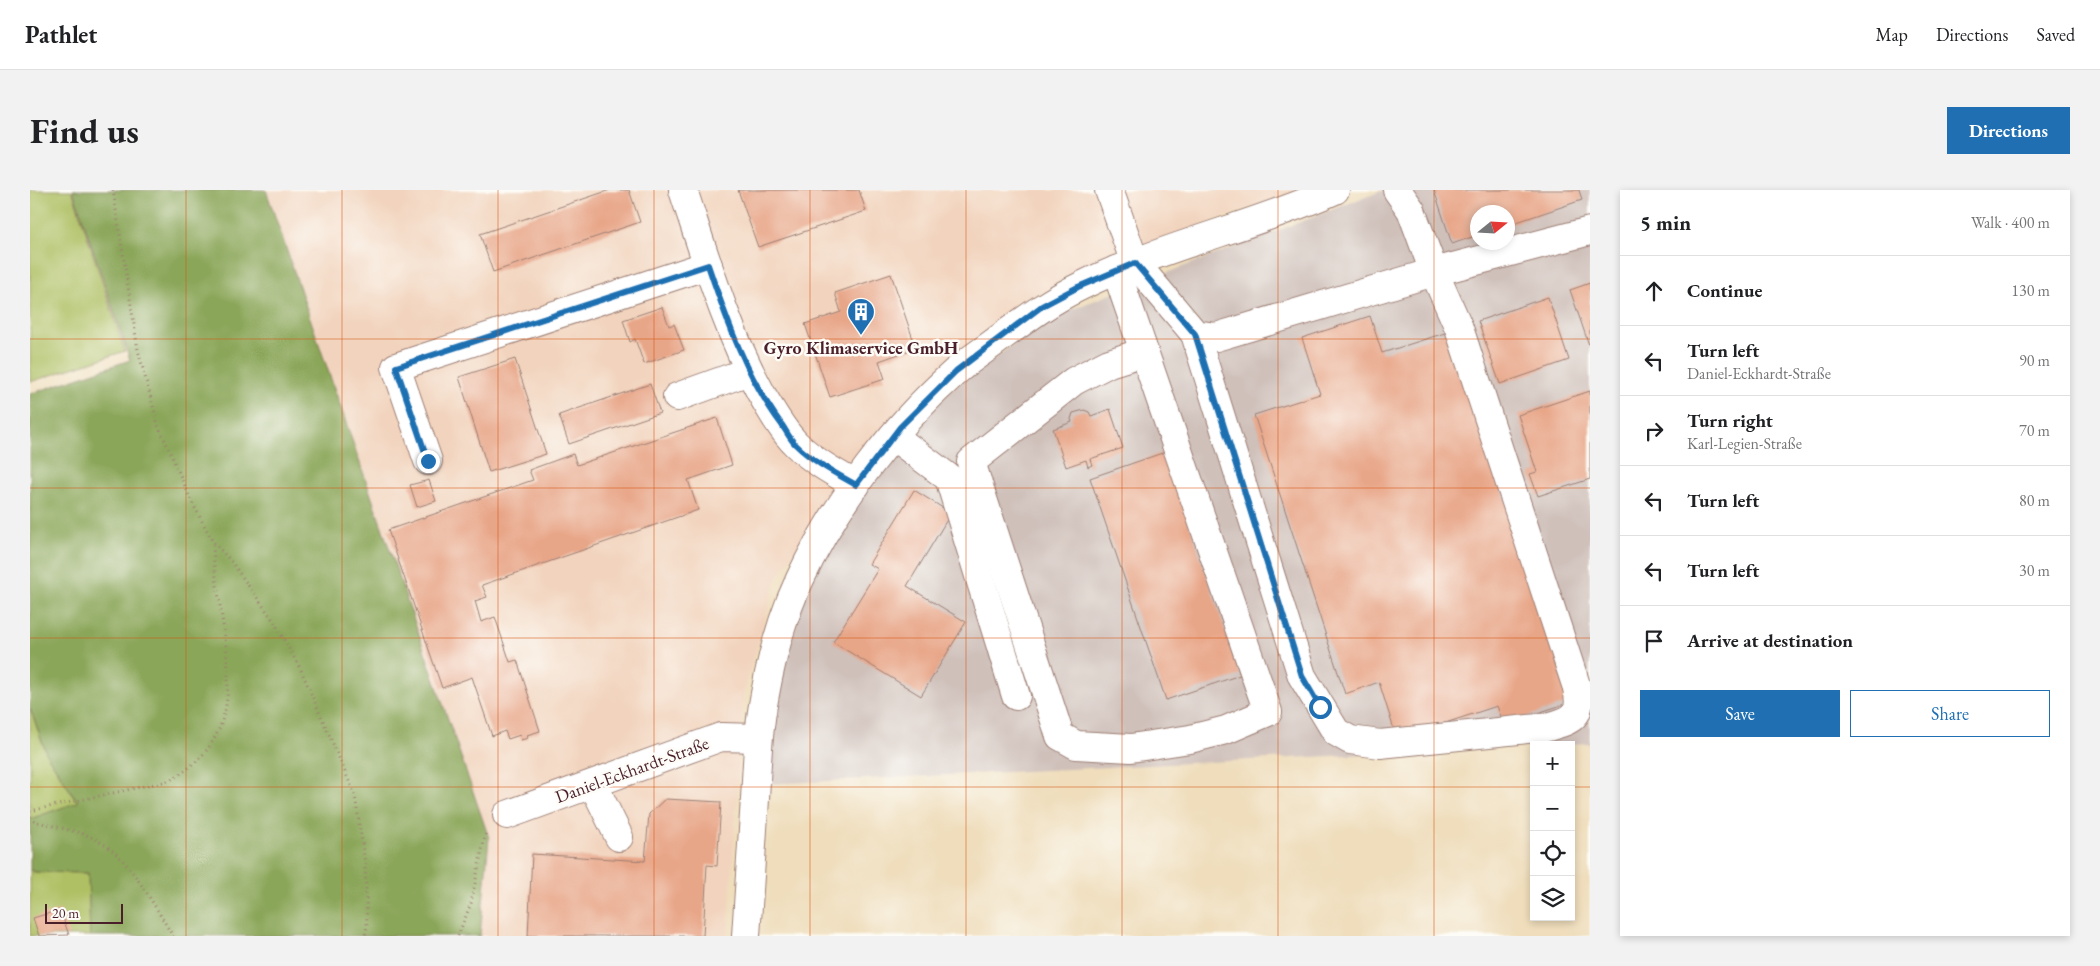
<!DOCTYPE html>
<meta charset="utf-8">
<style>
body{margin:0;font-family:"EB Garamond",serif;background:#f2f2f2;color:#202124}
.controls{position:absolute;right:15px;bottom:15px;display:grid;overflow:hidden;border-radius:0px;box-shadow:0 2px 8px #0003}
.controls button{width:45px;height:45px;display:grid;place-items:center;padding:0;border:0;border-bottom:1px solid #e0e0e0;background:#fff;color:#202124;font:25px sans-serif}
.compass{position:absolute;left:1440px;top:15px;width:45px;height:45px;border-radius:50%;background:#fff;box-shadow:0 2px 8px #0003;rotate:72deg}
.scale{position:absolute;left:15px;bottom:12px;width:78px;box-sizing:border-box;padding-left:5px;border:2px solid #4a1f2b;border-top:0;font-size:14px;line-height:18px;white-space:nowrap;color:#4a1f2b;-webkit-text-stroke:4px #fdfcf7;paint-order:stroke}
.stop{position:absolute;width:15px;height:15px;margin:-11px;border:4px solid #1f6fb2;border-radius:50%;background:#fff}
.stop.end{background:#1f6fb2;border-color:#fff;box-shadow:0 1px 5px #0008}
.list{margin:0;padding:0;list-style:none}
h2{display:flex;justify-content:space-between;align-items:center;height:65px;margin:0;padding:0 20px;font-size:21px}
h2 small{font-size:16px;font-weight:400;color:#757577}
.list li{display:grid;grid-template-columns:32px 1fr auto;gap:15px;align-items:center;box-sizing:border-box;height:70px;padding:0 20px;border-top:1px solid #e0e0e0}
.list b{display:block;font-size:19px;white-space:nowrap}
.list p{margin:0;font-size:16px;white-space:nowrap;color:#757577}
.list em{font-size:16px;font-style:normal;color:#757577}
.actions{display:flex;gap:10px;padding:15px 20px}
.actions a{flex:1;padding:11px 0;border:1px solid #1f6fb2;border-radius:0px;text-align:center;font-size:18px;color:#1f6fb2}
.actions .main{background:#1f6fb2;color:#fff}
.icon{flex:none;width:28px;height:28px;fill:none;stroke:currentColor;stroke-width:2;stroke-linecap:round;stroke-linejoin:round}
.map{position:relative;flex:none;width:1560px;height:746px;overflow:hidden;border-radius:0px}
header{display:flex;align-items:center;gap:30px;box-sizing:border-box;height:70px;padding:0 25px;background:#fff;border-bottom:1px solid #e0e0e0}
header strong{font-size:24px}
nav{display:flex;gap:28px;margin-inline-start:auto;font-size:18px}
.intro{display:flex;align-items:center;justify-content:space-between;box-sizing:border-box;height:120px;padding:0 30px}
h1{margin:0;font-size:35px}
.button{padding:12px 22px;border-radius:0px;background:#1f6fb2;color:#fff;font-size:18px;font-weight:700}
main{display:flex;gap:30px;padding:0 30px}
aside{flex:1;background:#fff;border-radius:0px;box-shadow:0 2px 8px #0003}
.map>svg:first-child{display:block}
</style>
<header>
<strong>Pathlet</strong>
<nav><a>Map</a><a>Directions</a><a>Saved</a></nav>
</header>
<div class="intro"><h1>Find us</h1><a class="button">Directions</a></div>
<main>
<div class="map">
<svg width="1560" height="746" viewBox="0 0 1560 746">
<rect width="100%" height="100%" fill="#fdfcf7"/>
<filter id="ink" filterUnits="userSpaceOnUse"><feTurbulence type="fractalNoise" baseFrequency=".02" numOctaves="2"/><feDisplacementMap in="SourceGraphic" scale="10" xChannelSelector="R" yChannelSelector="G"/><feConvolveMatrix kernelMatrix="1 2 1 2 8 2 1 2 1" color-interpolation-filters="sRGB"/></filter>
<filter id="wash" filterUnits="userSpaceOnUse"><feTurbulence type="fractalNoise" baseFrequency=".0096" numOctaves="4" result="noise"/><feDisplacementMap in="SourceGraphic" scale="20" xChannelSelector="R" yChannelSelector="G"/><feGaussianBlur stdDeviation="1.12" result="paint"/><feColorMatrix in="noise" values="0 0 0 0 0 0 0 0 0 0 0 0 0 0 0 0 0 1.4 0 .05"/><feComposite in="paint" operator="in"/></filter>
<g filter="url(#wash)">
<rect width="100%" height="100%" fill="#efddbb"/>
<polygon fill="#f2d4be" points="237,0 1271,0 1053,77 1001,110 903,187 815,282 747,389 713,506 698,746 450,746 459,647"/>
<path fill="#cfc0ba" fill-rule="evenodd" d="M1354 0H1560V553L738 594 745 509 776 399 827 304 919 201 1021 127ZM1448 22H1478V52H1448Z"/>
<g fill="#aec063" stroke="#7c7047">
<polygon points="0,0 42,0 95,161 0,192"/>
<polygon points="0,518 17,565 48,613 0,629"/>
<polygon points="0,680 5,682 58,683 60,746 0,746"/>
</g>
<polygon fill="#8aa659" stroke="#6a6242" points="43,0 236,0 459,648 450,746 60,746 58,683 5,682 0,680 0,629 48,612 17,565 0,518 0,204 100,170"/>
<g id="blocks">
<g fill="#e8a688">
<polygon points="580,0 599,0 610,32 463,82 450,44"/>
<polygon points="708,0 829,0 836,21 728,57"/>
<polygon points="1404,0 1549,0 1552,10 1478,35 1478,22 1448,22 1448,45 1422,54"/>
<polygon points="861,84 886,158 849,171 855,189 800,207 775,134 811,122 805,103"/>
<polygon points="1560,93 1560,158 1540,100"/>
<polygon points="1518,107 1539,170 1470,194 1448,131"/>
<polygon points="632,117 639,136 644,134 654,160 614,174 605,149 600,152 593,130"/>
<polygon points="1340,126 1352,163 1421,141 1541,512 1474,534 1467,516 1367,549 1349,492 1315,504 1224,225 1290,204 1272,148"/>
<polygon points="485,169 516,264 459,282 429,187"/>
<polygon points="620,194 630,223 539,254 529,225"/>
<polygon points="1560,201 1560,289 1508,306 1500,284 1507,282 1488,225"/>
<polygon points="1080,219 1093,258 1060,269 1062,275 1058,277 1056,270 1036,277 1023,239 1042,232 1041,229 1043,223 1054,220 1059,222 1061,226"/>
<polygon points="687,228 702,275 658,290 668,320 452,395 457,407 445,411 451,432 465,427 480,472 487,470 510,541 497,545 498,548 491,550 490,545 478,549 475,541 462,546 442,487 412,498 358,340 503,290 499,280 543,264 547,275"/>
<polygon points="1135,262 1210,485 1136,510 1060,288"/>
<polygon points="399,290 406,311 387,317 380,295"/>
<polygon points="884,300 921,323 877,396 936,432 891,506 803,452 848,379 839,374"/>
<polygon points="635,609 691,612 687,676 677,675 673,746 498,746 502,664 615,671 619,624"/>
<polygon points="30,720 39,745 9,746 3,728"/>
</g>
</g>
</g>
<g filter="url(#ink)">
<use href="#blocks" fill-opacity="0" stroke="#9c7e73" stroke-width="1"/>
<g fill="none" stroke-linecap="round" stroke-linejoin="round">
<defs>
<g id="minor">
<path d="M653 0C676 69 696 139 731 203 741 220 752 240 766 254 783 271 805 283 826 295"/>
<polyline points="1079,0 1105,73 1165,144 1186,147 1404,82 1560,41"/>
<polyline points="1086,80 1238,522 1196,540 1160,549 1101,558 1046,555 1030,546 941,272 1044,191 1079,173 1114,162"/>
<path d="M1165 144 1272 486 1306 542 1320 550 1350 554 1518 537C1543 530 1553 526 1547 498L1429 138 1404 82 1381 20 1367 0"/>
<polyline points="647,207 719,181"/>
<polyline points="863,246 919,288 986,506"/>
<polyline points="398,271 366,177 678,75"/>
<polyline points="563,594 589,647"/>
<polyline points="477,625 691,547 728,548"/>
<path d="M716 746C719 700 722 655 725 609 727 574 728 539 735 504 742 465 753 425 770 389 805 314 862 238 924 183 938 170 955 160 970 148 996 129 1020 111 1049 97 1131 56 1222 37 1305 0"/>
</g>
</defs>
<use href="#minor" stroke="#9c7e73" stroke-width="30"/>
<g stroke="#9c7e73" stroke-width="3" stroke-dasharray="1 4" stroke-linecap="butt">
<polyline points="83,0 108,160 128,235 162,312 183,352 200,370 243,430 271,480 325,605 335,673 337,736 335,746"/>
<path d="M0 621 138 591C236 540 185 438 183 353"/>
<path d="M0 627 4 631C21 636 54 642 67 650 100 667 124 716 143 746"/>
<polyline points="428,746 441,713 456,641"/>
</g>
<use href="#minor" stroke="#fff" stroke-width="28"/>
</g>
</g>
<g fill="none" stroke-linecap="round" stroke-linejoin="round" filter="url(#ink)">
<path stroke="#1f6fb2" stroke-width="6" d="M398 271 366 177 678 75C697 131 717 188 752 235 756 241 760 249 765 254 782 271 805 283 826 295L870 237 926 181 1012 116 1048 97 1105 73 1165 144 1272 486 1290 517"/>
</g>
<path fill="none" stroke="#d8530f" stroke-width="1" stroke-opacity="0.55" d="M156 0V746M312 0V746M468 0V746M624 0V746M780 0V746M936 0V746M1092 0V746M1248 0V746M1404 0V746M0 149H1560M0 298H1560M0 448H1560M0 597H1504M1541 597H1560"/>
<defs>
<symbol id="building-pin" viewBox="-11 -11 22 30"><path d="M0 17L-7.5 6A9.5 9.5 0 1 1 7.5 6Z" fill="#1f6fb2" stroke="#fdfcf7"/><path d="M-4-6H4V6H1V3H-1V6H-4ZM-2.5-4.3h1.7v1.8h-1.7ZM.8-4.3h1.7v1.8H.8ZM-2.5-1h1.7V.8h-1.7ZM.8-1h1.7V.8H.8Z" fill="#fff"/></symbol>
</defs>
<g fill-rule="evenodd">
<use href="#building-pin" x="815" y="106" width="32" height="43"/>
</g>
<g text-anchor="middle" stroke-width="5" stroke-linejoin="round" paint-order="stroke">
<g font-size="18" font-weight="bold" fill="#4a1f2b" stroke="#fdfcf7">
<text x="831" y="164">Gyro Klimaservice GmbH</text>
</g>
<g font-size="18" fill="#4a1f2b" stroke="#fdfcf7">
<text transform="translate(602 580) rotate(-20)" y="6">Daniel-Eckhardt-Straße</text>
</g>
</g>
</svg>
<div class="controls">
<button>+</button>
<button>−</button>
<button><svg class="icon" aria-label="locate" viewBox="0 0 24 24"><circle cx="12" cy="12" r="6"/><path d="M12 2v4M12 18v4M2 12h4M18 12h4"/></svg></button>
<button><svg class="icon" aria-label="layers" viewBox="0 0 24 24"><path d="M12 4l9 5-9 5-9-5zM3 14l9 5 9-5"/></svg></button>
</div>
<svg class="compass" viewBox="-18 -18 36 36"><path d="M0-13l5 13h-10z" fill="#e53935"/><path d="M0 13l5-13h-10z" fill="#757577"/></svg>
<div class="scale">20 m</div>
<div class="stop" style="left:1290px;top:517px"></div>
<div class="stop end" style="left:398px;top:271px"></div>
</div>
<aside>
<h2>5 min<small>Walk · 400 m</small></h2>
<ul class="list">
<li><svg class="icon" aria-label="ahead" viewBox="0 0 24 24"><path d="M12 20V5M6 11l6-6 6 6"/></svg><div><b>Continue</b></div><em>130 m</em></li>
<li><svg class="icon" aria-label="left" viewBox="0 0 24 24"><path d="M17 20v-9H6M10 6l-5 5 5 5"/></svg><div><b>Turn left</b><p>Daniel-Eckhardt-Straße</p></div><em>90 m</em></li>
<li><svg class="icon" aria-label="right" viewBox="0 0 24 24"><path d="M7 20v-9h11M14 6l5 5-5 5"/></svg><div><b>Turn right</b><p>Karl-Legien-Straße</p></div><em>70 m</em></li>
<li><svg class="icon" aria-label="left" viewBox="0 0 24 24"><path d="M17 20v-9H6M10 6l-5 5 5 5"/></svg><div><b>Turn left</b></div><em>80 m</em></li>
<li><svg class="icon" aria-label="left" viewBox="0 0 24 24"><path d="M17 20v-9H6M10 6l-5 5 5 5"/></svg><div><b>Turn left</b></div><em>30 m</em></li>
<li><svg class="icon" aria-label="arrive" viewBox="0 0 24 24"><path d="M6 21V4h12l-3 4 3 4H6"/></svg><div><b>Arrive at destination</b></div></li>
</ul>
<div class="actions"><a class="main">Save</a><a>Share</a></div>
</aside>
</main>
